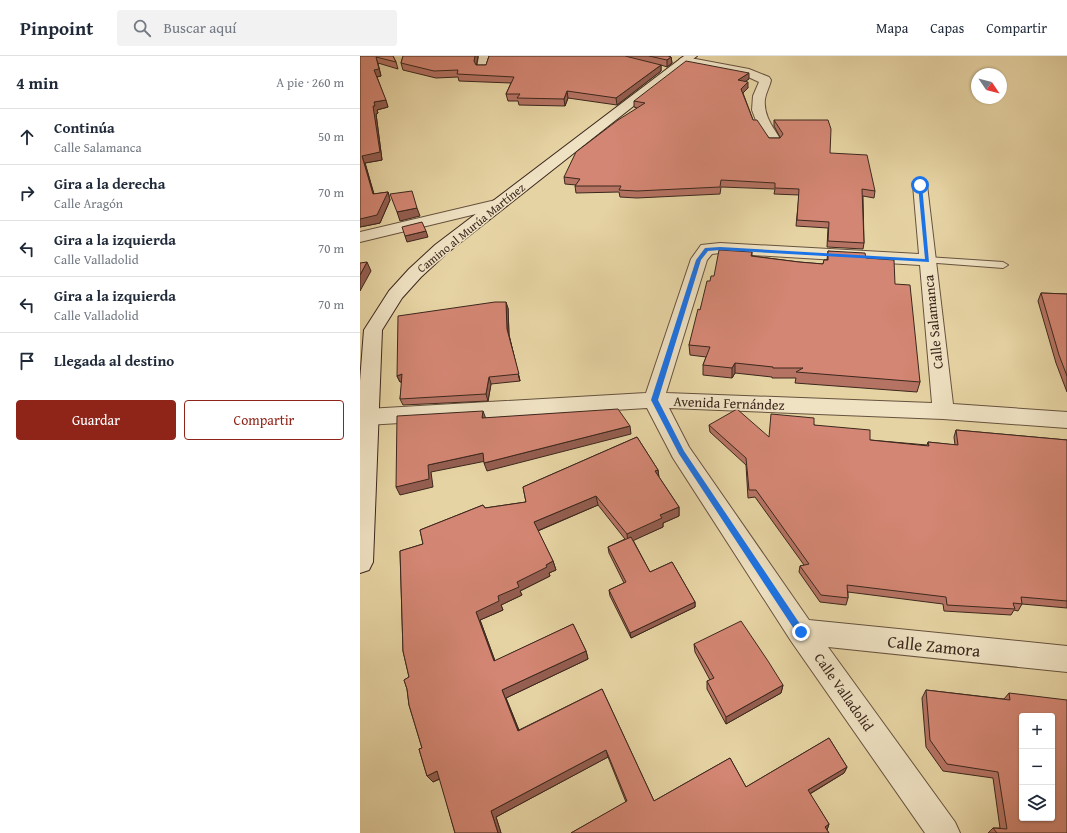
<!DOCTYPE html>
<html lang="es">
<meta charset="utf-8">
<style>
body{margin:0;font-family:"Gentium Book Plus",serif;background:#f2f2f3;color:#1f2937}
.controls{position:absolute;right:12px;bottom:12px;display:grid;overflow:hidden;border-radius:4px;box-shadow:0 1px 3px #0004}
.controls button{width:36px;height:36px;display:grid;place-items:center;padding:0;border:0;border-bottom:1px solid #e0e1e3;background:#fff;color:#1f2937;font:20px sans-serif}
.compass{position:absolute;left:611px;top:12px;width:36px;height:36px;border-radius:50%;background:#fff;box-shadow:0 1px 3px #0004;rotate:125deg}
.stop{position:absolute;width:12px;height:12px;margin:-9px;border:3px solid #1a73e8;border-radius:50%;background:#fff}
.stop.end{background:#1a73e8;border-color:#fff;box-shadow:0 1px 4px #0008}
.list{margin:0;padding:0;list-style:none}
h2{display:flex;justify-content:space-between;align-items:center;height:52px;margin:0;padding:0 16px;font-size:17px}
h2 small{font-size:13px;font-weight:400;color:#747a83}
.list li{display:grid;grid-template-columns:26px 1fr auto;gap:12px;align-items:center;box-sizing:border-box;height:56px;padding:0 16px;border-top:1px solid #e0e1e3}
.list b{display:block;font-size:15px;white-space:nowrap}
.list p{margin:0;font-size:13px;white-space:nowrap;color:#747a83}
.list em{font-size:13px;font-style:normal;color:#747a83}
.actions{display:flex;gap:8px;padding:12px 16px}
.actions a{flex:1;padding:9px 0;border:1px solid #8f2418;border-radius:4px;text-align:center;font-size:14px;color:#8f2418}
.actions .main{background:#8f2418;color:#fff}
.icon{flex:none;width:22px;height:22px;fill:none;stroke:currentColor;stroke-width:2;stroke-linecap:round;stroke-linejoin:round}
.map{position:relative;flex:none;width:707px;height:777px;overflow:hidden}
header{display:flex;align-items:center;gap:24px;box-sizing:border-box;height:56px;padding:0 20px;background:#fff;border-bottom:1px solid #e0e1e3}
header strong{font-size:19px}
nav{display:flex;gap:22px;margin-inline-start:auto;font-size:14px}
.search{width:280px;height:36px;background:#f2f2f3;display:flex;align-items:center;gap:10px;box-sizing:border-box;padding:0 14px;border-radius:4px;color:#747a83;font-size:15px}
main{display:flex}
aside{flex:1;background:#fff}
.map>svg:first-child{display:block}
</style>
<header>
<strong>Pinpoint</strong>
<div class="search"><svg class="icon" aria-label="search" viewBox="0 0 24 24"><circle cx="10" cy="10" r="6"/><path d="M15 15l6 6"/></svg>Buscar aquí</div>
<nav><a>Mapa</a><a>Capas</a><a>Compartir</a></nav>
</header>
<main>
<aside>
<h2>4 min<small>A pie · 260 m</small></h2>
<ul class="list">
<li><svg class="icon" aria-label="ahead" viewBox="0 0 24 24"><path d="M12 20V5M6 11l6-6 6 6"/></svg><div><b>Continúa</b><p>Calle Salamanca</p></div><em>50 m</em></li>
<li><svg class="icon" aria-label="right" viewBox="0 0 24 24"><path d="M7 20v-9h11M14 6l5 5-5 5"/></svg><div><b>Gira a la derecha</b><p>Calle Aragón</p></div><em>70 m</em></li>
<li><svg class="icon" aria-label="left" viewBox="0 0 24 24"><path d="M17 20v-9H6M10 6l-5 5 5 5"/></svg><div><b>Gira a la izquierda</b><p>Calle Valladolid</p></div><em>70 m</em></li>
<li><svg class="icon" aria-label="left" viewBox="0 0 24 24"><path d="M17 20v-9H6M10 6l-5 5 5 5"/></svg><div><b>Gira a la izquierda</b><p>Calle Valladolid</p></div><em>70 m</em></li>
<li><svg class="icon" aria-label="arrive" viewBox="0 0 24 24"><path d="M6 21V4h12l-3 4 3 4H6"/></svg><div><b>Llegada al destino</b></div></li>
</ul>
<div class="actions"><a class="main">Guardar</a><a>Compartir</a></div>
</aside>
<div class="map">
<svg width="707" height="777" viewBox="0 0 707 777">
<rect width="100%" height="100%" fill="#e6d3a3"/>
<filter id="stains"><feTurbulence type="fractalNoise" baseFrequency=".005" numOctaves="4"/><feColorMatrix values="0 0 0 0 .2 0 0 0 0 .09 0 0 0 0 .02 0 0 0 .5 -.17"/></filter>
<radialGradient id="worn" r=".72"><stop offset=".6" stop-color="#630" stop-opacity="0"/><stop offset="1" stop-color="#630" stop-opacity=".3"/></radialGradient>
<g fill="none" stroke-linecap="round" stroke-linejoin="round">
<defs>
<polygon id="lane" points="567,201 643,206 648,209 643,212 564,206 562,204 564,202"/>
<g id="street">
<polygon points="119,0 131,0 127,15 119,15 117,12"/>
<path d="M325 1 389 13 409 21 411 24C410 30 406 36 405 43 403 59 413 71 421 84L419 87 414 88 409 87 398 70 392 54 393 40 399 26 386 20 321 6 319 4 321 2Z"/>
<path d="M560 125 565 126 567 129 593 348 707 356V372L583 363 309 352 329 391 449 564 707 590V616L468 591 595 766 600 777H565L431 585 313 402 287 352 7 369 0 367V355L7 353 286 337 331 203 341 189 360 187 559 198 553 129 555 126ZM360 197 560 209 572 347 306 337 347 204 352 198Z"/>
<polygon points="140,143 145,145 148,148 145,151 0,186 0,176"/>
</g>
<polygon id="secondary" points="324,0 337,0 87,197 61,221 42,242 22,274 13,506 9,514 0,517 0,325 4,274 29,235 49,213 75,189"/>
</defs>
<use href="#lane" stroke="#66523e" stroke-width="2"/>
<use href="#street" stroke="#66523e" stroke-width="2"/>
<use href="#secondary" stroke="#3c271d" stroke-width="2"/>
<use href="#lane" fill="#efe2c3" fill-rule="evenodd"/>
<use href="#street" fill="#efe2c3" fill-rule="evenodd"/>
<use href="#secondary" fill="#efe2c3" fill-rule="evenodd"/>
</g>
<g fill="#b57363" stroke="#3c271d">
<polygon points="0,0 33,0 36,6 38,13 18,7 21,20 17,21 28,51 17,54 18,57 16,58 22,104 5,107 14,138 28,136 30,144 20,167 0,171"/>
<polygon points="43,0 118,0 116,9 126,9 129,0 308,0 311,1 312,7 307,11 301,9 301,15 257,49 208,42 205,50 159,49 158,45 148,45 146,38 151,27 99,25 98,21 76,22 43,14 41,7"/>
<polygon points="389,23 385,25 388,32 383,37 393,64 409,82 420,82 420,81 414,70 414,64 470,97 515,135 514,142 503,140 504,187 503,193 467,191 468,172 436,170 439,139 414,138 415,133 361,131 360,138 277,142 260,141 259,136 216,137 215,130 216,129 205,128 204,121 277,52 274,51 274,45"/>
<polygon points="468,195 506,202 535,228 560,326 557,336 435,327 436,322 412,322 412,321 375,317 372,322 343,319 343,309 346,301 330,299 329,289 340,254 350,225 354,220 392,196 392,200 439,206 463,208 464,204 467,204"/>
<polygon points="681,237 707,238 707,336 696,307 678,245"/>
<polygon points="148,252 149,279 160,325 131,328 128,345 43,349 40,343 42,326 40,326 37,320"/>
<polygon points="349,369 409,381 454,369 510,384 567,389 568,386 595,389 594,381 596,374 707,384 707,552 662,548 658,555 654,554 651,559 584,555 583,548 488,536 488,542 486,549 460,546 439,516 440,510 444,509 395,441 388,442 386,409 350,376"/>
<polygon points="277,381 298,414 299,421 319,451 319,460 303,467 303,471 273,484 290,516 312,506 335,546 335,551 271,582 250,540 249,534 264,527 249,497 248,491 265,483 238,449 178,475 193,505 196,514 189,517 190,520 160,535 162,539 141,549 143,554 120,564 135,605 213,568 226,595 228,603 146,642 159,674 242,633 294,745 370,702 386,731 469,682 487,711 484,717 450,738 469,768 467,774 469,777 211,777 266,746 248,701 136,761 141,777 95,777 80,723 73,726 67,720 59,693 62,692 49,649 47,633 44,624 49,621 43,595 40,495 63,488 60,474 123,449 125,452 166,446 163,431"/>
<polygon points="334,588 423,629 421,637 366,668 347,633 347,625 350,624 335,596"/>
<polygon points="566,634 644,643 649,637 707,777 628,777 633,772 640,772 633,722 583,715 566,691 562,642"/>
</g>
<g fill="#945e50" stroke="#3c271d">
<polygon points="115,0 118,0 116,12 114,5"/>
<polygon points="16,1 21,20 16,21 14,14"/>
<polygon points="311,1 312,7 307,11 307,4"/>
<polygon points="301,9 301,15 257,49 256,42"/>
<polygon points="389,17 389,23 378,30 378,24"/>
<polygon points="388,26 388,32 381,39 381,33"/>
<polygon points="207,35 208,42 205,50 204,43"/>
<polygon points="26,44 28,51 17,54 18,57 16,58 22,104 5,107 16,146 2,100 14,46"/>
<polygon points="28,136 30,144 20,167 0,171 0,163"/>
<polygon points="57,152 60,160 40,165 37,156"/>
<polygon points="66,175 68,181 47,186 45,180"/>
<polygon points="7,206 11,215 0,235 0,219"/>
<polygon points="146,246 148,252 149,279 160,325 147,273"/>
<polygon points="375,307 375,317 372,322 372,312"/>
<polygon points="42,318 45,325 40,326 37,320"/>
<polygon points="129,321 131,328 128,345 126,338"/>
<polygon points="123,355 126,363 122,362"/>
<polygon points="270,370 271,378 127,415 124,407"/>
<polygon points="123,397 126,405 71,416 73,431 40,439 36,431 68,409"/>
<polygon points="298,414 299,423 295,415"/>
<polygon points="236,440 238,449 177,475 174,466"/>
<polygon points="319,451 319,460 303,467 303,471 268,487 267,478 300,459"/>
<polygon points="193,505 196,514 189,517 190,520 160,535 162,539 141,549 143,554 120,564 138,613 134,605 116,556 157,526 186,509"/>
<polygon points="335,546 335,551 271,582 270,577"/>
<polygon points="226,595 228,603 146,642 162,682 158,675 142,634"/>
<polygon points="423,629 421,637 366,668 366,661"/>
<polygon points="246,694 248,701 136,761 141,777 138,777 131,755"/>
<polygon points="487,711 484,717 446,740 448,734"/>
<polygon points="77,715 83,721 73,726 67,720"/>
<polygon points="469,768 467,774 465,771"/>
</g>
<g fill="#d38673" stroke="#3c271d" fill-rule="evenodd">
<polygon points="0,0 33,0 36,6 16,1 19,13 14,14 26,44 14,46 15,50 13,50 20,96 2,100 13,138 28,136 17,159 0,163"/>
<polygon points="43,0 115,0 114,5 116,9 126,9 129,0 265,0 301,9 256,42 207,35 204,43 157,42 160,38 146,38 154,21 97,18 98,14 74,15 41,7"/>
<polygon points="289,0 308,0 311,1 307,4"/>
<polygon points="326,5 389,17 378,24 388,26 381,33 393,64 397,64 409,82 420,82 423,78 414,64 468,64 471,73 470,97 507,99 515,135 502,133 504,187 468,185 469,166 437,164 439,133 415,132 415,127 361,124 360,131 277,135 259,134 261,130 215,130 220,123 204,121 216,96 258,64 285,47 274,45"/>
<polygon points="52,135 57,152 37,156 30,138"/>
<polygon points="62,166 66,175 45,180 42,171"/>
<polygon points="359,194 392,196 391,200 439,206 463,208 464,204 468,204 468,195 505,197 506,202 534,204 535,228 550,229 560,326 436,316 443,312 413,312 413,311 375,307 372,312 343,309 350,291 329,289 338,253 340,254 347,225 350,225 351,220 354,220"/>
<polygon points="7,206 0,219 0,207"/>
<polygon points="681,237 707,238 707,320 699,299"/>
<polygon points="135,246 146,246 147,273 159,318 129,321 126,338 40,343 42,318 37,320 38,260"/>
<polygon points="258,353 270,370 124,407 123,397 68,409 69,423 36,431 37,360 123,355 122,362"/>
<polygon points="377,353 409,381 411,358 454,362 454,369 510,374 510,384 569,390 568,386 598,389 596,374 707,384 707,545 661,541 662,548 653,547 655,553 587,549 586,541 487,529 488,542 461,539 440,510 449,508 396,434 389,434 386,402 349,369"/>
<polygon points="277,381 298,414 295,415 319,451 300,459 302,462 267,478 236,440 174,466 193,505 186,509 187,511 157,526 159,531 138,540 139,545 116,556 134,605 213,568 226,595 142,634 158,675 242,633 294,745 370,702 386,731 469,682 487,711 448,734 469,768 465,771 469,777 211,777 267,745 246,694 131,755 138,777 95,777 77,715 67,720 59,693 62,692 49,649 47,633 44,624 49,621 43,595 40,495 63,488 60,474 123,449 125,452 166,446 163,431"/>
<polygon points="271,481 290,516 312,506 335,546 270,577 249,534 266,526 248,491"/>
<polygon points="381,565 408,605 423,629 366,661 347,625 354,622 334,588"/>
<path d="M566 634 650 644 649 637 707 644V777H637L633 772 647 773 638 716 587 708 570 684ZM662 660H692V762H662Z"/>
</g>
<polygon fill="#1a73e8" points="560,128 562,129 569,206 360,194 348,195 341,204 298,344 324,395 444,574 444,579 441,580 438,579 319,398 291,344 336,204 345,192 360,191 565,203 558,129"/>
<g text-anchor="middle" stroke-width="3" stroke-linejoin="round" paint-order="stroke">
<g font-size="12" fill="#3c271d" stroke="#efe2c3">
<text transform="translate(111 172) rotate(-39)" y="4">Camino al Murúa Martínez</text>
</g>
<g font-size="14" fill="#3c271d" stroke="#efe2c3">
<text transform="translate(573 266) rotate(-96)" y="5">Calle Salamanca</text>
<text transform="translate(369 347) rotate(2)" y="5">Avenida Fernández</text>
<text transform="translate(484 636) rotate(55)" y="5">Calle Valladolid</text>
</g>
<g font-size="17" fill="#3c271d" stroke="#efe2c3">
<text transform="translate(574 590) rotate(6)" y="6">Calle Zamora</text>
</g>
</g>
<rect width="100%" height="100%" filter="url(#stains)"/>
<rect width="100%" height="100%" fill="url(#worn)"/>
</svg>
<div class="controls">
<button>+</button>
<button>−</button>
<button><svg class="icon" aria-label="layers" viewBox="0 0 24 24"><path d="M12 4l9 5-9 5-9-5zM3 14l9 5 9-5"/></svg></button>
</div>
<svg class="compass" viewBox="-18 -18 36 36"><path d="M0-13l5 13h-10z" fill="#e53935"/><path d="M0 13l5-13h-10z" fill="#747a83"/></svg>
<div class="stop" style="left:560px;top:129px"></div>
<div class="stop end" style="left:441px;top:576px"></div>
</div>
</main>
